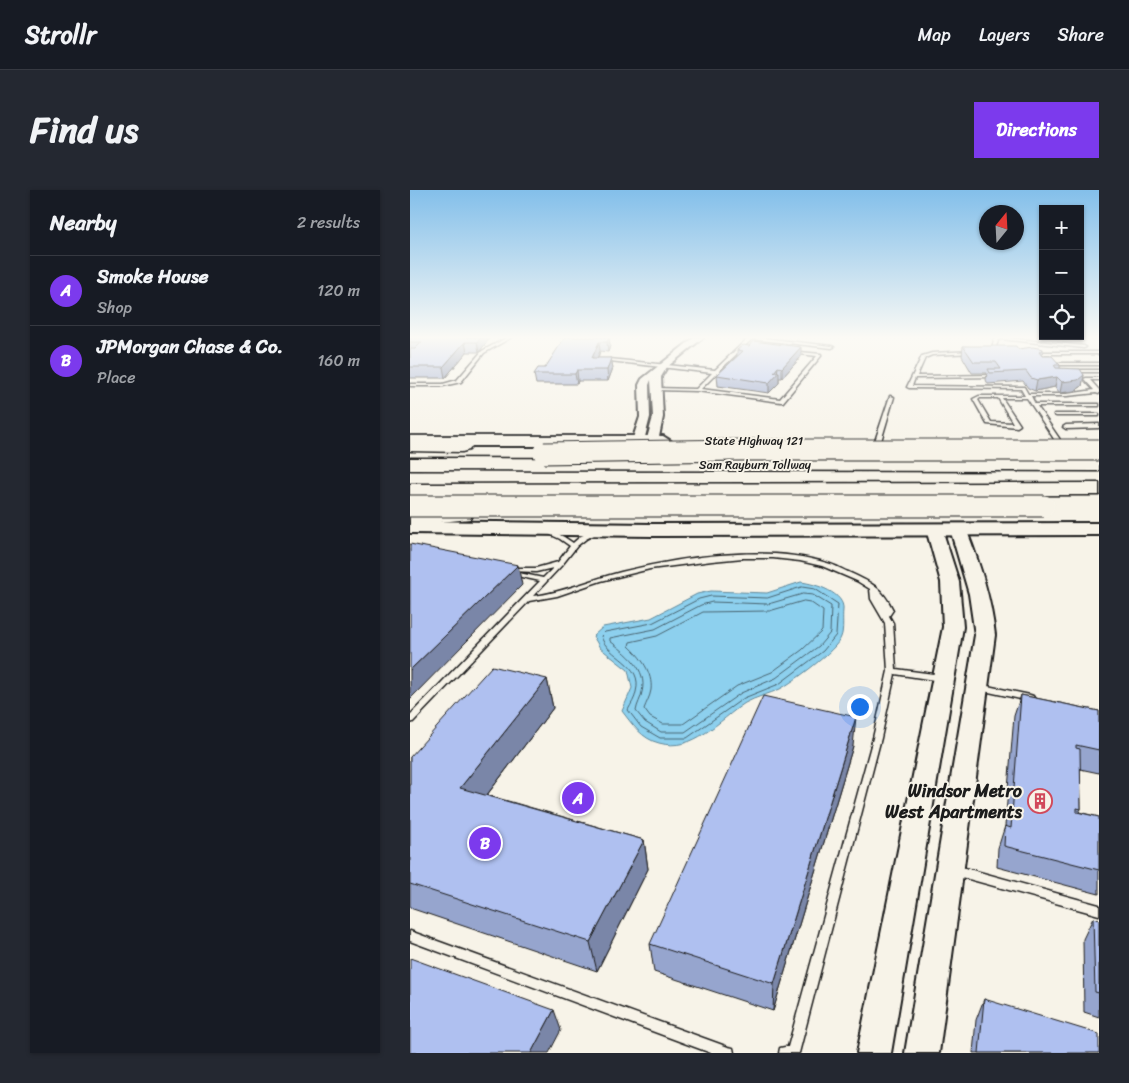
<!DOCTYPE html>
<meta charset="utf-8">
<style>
body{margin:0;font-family:Sriracha,sans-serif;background:#242831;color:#f1f3f6}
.controls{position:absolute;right:15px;top:15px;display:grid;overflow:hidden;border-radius:0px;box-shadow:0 1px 4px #0004}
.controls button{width:45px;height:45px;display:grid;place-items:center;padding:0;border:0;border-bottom:1px solid #363941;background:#171b24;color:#f1f3f6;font:25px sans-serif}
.compass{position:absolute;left:569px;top:15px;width:45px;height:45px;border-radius:50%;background:#171b24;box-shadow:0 1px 4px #0004;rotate:18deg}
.you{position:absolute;left:449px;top:516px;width:18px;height:18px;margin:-12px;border:4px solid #fff;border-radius:50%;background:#1a73e8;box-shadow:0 0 0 8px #1a73e833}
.badge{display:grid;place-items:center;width:32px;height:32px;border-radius:50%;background:#7c3aed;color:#fff;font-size:16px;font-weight:700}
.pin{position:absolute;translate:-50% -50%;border:2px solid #fff;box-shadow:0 1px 5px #0006}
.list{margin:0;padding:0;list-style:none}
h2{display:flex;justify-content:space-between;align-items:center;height:65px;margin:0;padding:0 20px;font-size:21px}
h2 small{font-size:16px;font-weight:400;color:#9ea1a6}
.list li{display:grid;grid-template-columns:32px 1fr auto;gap:15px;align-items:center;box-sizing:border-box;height:70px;padding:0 20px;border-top:1px solid #363941}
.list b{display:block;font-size:19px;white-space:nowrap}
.list p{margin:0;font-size:16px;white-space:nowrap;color:#9ea1a6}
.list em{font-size:16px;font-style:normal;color:#9ea1a6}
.icon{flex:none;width:28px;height:28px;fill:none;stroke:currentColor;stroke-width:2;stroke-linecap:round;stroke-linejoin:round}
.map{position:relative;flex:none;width:689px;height:863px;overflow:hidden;border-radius:0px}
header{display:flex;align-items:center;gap:30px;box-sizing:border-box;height:70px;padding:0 25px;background:#171b24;border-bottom:1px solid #363941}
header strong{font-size:24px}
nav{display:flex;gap:28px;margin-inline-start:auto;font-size:18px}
.intro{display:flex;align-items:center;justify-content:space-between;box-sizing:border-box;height:120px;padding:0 30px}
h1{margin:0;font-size:35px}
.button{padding:12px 22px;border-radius:0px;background:#7c3aed;color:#fff;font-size:18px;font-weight:700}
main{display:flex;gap:30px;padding:0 30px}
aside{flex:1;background:#171b24;border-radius:0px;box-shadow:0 1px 4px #0004}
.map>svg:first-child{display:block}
</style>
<header>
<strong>Strollr</strong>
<nav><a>Map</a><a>Layers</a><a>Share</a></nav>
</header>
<div class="intro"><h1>Find us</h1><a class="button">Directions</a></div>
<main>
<aside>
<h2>Nearby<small>2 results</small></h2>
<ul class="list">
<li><span class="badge">A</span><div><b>Smoke House</b><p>Shop</p></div><em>120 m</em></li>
<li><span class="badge">B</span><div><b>JPMorgan Chase &amp; Co.</b><p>Place</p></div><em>160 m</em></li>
</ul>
</aside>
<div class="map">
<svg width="689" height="863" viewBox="0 0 689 863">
<rect width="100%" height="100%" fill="#f7f3e8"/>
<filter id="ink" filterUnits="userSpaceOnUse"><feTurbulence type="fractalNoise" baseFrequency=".02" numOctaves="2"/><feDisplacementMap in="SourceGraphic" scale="10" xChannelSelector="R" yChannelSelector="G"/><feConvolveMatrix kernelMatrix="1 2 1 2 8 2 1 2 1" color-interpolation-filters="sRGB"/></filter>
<g filter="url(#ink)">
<path fill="#8dd0ee" stroke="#60889a" d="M391 392C406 394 435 403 433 420 432 428 434 440 431 447 427 460 383 492 370 499 359 504 346 507 335 513 309 530 283 563 249 553 232 549 222 534 212 521L222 498 218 480 190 458 183 446 193 437 241 428 287 404 301 401 357 403Z"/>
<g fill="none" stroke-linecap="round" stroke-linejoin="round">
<g stroke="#496470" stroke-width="1">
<path d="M392 397 405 399 428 414 426 445 413 461 369 494 334 508 277 548H250L231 537 218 520C221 514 225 509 226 502 234 473 197 468 191 446L195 442 242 433 289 409 301 406 357 408Z"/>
<path d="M393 404 403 405 421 416 420 443 409 456 366 488 331 503 275 542H251L235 532 226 521C227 514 231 509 232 502 238 479 216 463 200 451V448L245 439 291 415 302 412 358 414Z"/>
<path d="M394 411 400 412 413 421 412 441 392 460 362 482 327 496 273 534H253L240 527 234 519C236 513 240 507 241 500 243 483 231 467 219 456L220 452 247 446 293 422 359 421Z"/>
</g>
<defs>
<g id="service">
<polygon points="98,147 102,147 74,163 51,192 33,196 0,196 0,194 33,194 47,190 72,161"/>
<polygon points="334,147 344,147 422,156 424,157 422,158 342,149 309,181 310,183 307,183 291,199 370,209 407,166 381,163 380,163 380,161 411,164 411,166 373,212 371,212 287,201 246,200 244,200 244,198 286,199 302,183 200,171 198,170 200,169 305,180 338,148"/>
<polygon points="589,147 674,156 676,157 674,158 590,149 588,151 584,162 581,163 584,150"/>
<path d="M562 161H563V163L522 165 515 168 507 186 586 185 588 186V187L505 188 502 196 612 197H614L618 204H657L684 200 674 189 676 188H689V190H680L689 200V204L686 203 657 206H621L625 214H689V216H627L651 251 648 253 646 252 617 208H592L610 235 607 237 577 234 563 209 569 206H615L611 199 499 198 497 197 512 166 522 163ZM570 208H588L603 233 581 232 568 210Z"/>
<polygon points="624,162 689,162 689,164 623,164 622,163"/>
<polygon points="642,173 689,173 689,175 640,175 640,174"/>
<polygon points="663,180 689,180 689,182 661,182 661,181"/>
<polygon points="480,206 484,207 471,251 466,252 465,251"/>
<polygon points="644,224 689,224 689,226 646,226 644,225"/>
<polygon points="689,234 689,238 656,239 653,237 656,235"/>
<path d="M137 339 154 347 163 353 171 346 185 341 187 340 190 342 176 349 167 356 152 375 123 406C152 403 182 389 211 382 271 367 357 354 417 373 425 375 431 379 438 382 460 392 472 397 483 420L479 426 483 433 486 479 531 485 534 486 535 488 534 490 531 491 485 484 471 548 389 863H369L370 858 375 857H378L463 548 478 481 475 433 461 409 460 399 447 391 412 376 390 371 363 368H333L302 371 240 379 191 391 147 406 119 411 3 532 0 533V525L130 391 102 385 101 384 102 383 104 382 133 388 143 378 126 382 101 381 98 379 99 378H126L148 372 160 356 150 349 135 342 134 341Z"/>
<polygon points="568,494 620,505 623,506 624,508 623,510 620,511 565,499 564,497 565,495"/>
<polygon points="544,675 689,715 689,725 544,685 540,683 539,680 540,677"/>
<polygon points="0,741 318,857 323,858 324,863 301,863 0,751"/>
</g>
<polygon id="minor" points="285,147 294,147 257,177 251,187 253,227 248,252 242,255 236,252 243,227 241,190 239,195 240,227 234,251 228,254 224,253 222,251 230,227 229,195 232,189"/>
<g id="tertiary">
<polygon points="524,334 530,335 532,339 549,392 553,437 481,863 447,863 533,437 531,392 516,339 518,335"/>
<path d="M548 334 554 335 556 339C570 374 581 408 585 445L529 863H495L565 445 559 404 540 339 542 335Z"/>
</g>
<g id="secondary">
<polygon points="0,246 253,246 261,251 253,256 0,256"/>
<polygon points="0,331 243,334 689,333 689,345 243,346 0,343"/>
</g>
<g id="motorway">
<polygon points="0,249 52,250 59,252 62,256 59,260 52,262 0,261"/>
<polygon points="0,268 689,269 689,281 0,280"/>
<polygon points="689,293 689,305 0,306 0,294"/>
<polygon points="52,317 60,319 63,324 60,329 0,335 0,321"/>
</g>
</defs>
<use href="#service" stroke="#1c1c1c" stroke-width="3"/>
<use href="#minor" stroke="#1c1c1c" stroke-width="4"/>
<use href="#tertiary" stroke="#1c1c1c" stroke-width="4"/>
<use href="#secondary" stroke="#1c1c1c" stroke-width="4"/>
<use href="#motorway" stroke="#1c1c1c" stroke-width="3"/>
<use href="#service" fill="#f7f3e8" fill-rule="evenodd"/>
<use href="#minor" fill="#f7f3e8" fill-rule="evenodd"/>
<use href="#tertiary" fill="#f7f3e8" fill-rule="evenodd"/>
<use href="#secondary" fill="#f7f3e8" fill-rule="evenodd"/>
<use href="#motorway" fill="#f7f3e8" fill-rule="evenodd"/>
<defs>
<g id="motorway-bridge">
<polyline points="134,263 330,260 689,260"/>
<polyline points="0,316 634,316"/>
</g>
</defs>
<use href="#motorway-bridge" stroke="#1c1c1c" stroke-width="23" stroke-linecap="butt"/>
<use href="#motorway-bridge" stroke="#f7f3e8" stroke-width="21"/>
</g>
<g fill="#96a5ce" stroke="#1c1c1c">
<polygon points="0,147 80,147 80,148 69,162 57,162 35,188 0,188"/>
<polygon points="199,147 200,156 198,162 190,161 188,168 201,168 203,178 198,191 168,191 167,194 126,194 124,184 135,178"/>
<polygon points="553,156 608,159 633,159 632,166 650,175 650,178 674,185 672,196 665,201 650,203 645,197 625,201 618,198 613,191 578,194 576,190 577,183 562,183 552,166"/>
<polygon points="327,160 391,167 372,188 369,188 369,193 359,203 308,196 307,185 327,166"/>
<polygon points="137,489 143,518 77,605 234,650 238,679 187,781 0,718 0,567"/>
<polygon points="611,505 689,521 689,583 670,579 671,619 669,622 689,627 689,704 587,677 588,658 595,636 604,526"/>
<polygon points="443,556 363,821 244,782 240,754"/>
<polygon points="178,600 179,604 171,617 158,613 157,609"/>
<polygon points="683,728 689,730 689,827 674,822 673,749"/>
<polygon points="574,809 689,863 563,863 566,830"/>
</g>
<g fill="#7a86a8" stroke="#1c1c1c">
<polygon points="71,147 80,147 80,148 69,162 67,152"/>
<polygon points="199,147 200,156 198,162 197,152"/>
<polygon points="55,152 57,162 35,188 33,177"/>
<polygon points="189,152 190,161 183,178 182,168"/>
<polygon points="391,157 391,167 372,188 372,178"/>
<polygon points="633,159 631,169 629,162"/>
<polygon points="201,168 203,178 198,191 197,180"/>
<polygon points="368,177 367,184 369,182 369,193 359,203 359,193 364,182"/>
<polygon points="167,180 168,191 167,194 165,184"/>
<polygon points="674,185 672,196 665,201 650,203 652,192"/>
<polygon points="647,187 645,197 625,201 627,190"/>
<polygon points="108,375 112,395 0,509 0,480"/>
<polygon points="137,489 143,518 60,627 50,598"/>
<polygon points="446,527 443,556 363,821 364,794"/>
<polygon points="178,600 179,604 171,617 170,613"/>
<polygon points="234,650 238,679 187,781 180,752"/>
<polygon points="144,820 151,840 139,863 121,863"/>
</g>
<g fill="#afc0f0" stroke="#1c1c1c">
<polygon points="0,147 71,147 67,152 55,152 33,177 0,177 0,159 5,159 12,152 0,152"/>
<polygon points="155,147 199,147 197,152 189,152 182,168 201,168 197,180 167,180 165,184 124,184 128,178 135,178"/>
<polygon points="343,151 391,157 372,178 368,177 364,182 369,182 359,193 307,185 333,161 327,160 333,155 339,156"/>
<polygon points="553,156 606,156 608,159 623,157 633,159 629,162 632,166 642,166 650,175 644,175 646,178 670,179 674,185 668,190 652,192 647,187 627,190 621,188 616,181 580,183 578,179 591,179 586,172 564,172"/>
<polygon points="0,354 108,375 0,480"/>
<polygon points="82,476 137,489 50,598 234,650 180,752 0,694 0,567"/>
<polygon points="611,505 689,521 689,560 666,555 666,558 670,559 671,619 667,618 667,622 689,627 689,680 594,656 595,636 601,638"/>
<polygon points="353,506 446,527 364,794 240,754"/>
<polygon points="165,596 178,600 170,613 157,609"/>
<polygon points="683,728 689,730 689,803 685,802"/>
<polygon points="0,768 144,820 121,863 0,863"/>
<polygon points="574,809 689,844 689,863 569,863"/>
</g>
</g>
<linearGradient id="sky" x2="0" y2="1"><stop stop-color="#83bfea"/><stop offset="0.55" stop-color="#fbfaf5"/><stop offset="1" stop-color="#fbfaf5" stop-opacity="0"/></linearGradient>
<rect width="689" height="268" fill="url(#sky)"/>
<defs>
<symbol id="building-ring" viewBox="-11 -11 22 22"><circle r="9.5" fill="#f7f3e8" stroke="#d1495b" stroke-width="1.5"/><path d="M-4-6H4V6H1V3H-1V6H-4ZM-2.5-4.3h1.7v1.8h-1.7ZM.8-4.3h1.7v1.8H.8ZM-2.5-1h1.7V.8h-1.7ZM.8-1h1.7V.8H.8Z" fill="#d1495b"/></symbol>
</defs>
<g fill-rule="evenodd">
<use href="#building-ring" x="616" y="597" width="28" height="28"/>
</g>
<g text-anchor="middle" stroke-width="4" stroke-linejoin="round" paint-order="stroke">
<g font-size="12" fill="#1c1c1c" stroke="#f7f3e8">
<text x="344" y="255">State Highway 121</text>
<text x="345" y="279">Sam Rayburn Tollway</text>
</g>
<g font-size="18" font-weight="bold" fill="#1c1c1c" stroke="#f7f3e8" text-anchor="end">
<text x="612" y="607">Windsor Metro<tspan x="612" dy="21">West Apartments</tspan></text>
</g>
</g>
</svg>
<div class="controls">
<button>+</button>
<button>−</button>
<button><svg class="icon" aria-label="locate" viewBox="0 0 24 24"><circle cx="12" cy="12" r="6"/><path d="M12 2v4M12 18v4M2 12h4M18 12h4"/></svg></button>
</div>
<svg class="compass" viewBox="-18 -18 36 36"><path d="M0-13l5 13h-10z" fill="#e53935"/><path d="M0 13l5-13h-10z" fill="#9ea1a6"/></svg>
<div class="you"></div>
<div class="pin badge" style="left:168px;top:608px">A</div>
<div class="pin badge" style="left:75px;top:653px">B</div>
</div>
</main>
